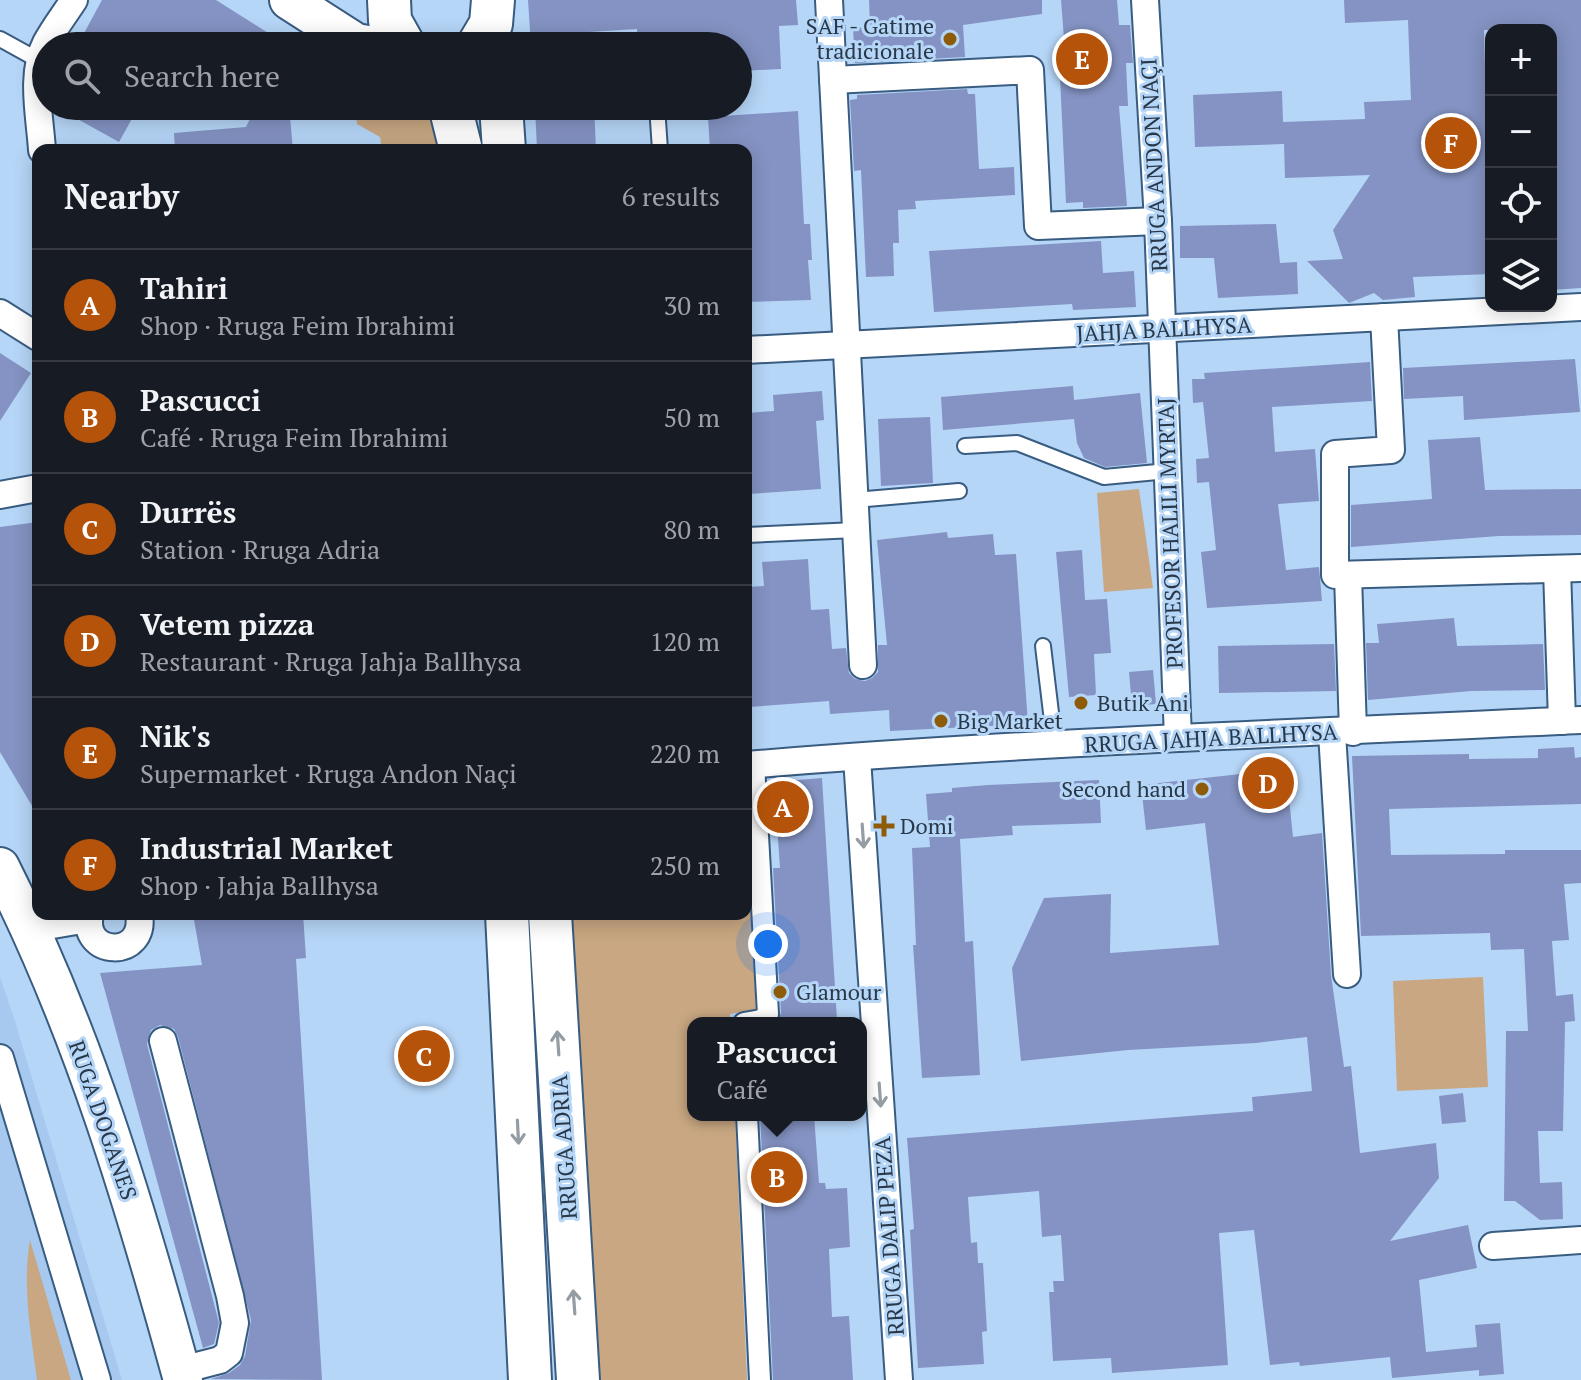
<!DOCTYPE html>
<meta charset="utf-8">
<style>
body{margin:0;font-family:"PT Serif",serif;background:#20242c;color:#f1f3f6}
.controls{position:absolute;right:24px;top:24px;display:grid;overflow:hidden;border-radius:16px;box-shadow:0 4px 20px #0003}
.controls button{width:72px;height:72px;display:grid;place-items:center;padding:0;border:0;border-bottom:2px solid #363941;background:#171b24;color:#f1f3f6;font:40px sans-serif}
.you{position:absolute;left:768px;top:944px;width:28px;height:28px;margin:-20px;border:6px solid #fff;border-radius:50%;background:#1a73e8;box-shadow:0 0 0 12px #1a73e833}
.badge{display:grid;place-items:center;width:52px;height:52px;border-radius:50%;background:#b45309;color:#fff;font-size:26px;font-weight:700}
.pin{position:absolute;translate:-50% -50%;border:4px solid #fff;box-shadow:0 2px 8px #0006}
.popup{position:absolute;left:687px;top:1017px;width:180px;height:104px;box-sizing:border-box;display:grid;place-content:center;border-radius:16px;background:#171b24;filter:drop-shadow(0 2px 6px #0005);font-size:26px;white-space:nowrap;color:#9ea1a6}
.popup b{font-size:30px;color:#f1f3f6}
.popup::after{content:'';position:absolute;left:50%;top:100%;margin-left:-16px;border:16px solid transparent;border-top-color:#171b24}
.list{margin:0;padding:0;list-style:none}
h2{display:flex;justify-content:space-between;align-items:center;height:104px;margin:0;padding:0 32px;font-size:34px}
h2 small{font-size:26px;font-weight:400;color:#9ea1a6}
.list li{display:grid;grid-template-columns:52px 1fr auto;gap:24px;align-items:center;box-sizing:border-box;height:112px;padding:0 32px;border-top:2px solid #363941}
.list b{display:block;font-size:30px;white-space:nowrap}
.list p{margin:0;font-size:26px;white-space:nowrap;color:#9ea1a6}
.list em{font-size:26px;font-style:normal;color:#9ea1a6}
.icon{flex:none;width:44px;height:44px;fill:none;stroke:currentColor;stroke-width:2;stroke-linecap:round;stroke-linejoin:round}
.map{position:relative;flex:none;width:1581px;height:1380px;overflow:hidden}
.search{position:absolute;background:#171b24;box-shadow:0 4px 20px #0003;left:32px;top:32px;width:720px;height:88px;display:flex;align-items:center;gap:20px;box-sizing:border-box;padding:0 28px;border-radius:44px;color:#9ea1a6;font-size:30px}
.panel{position:absolute;background:#171b24;box-shadow:0 4px 20px #0003;left:32px;top:144px;width:720px;height:776px;border-radius:16px}
.map>svg:first-child{display:block}
</style>
<div class="map">
<svg width="1581" height="1380" viewBox="0 0 1581 1380">
<rect width="100%" height="100%" fill="#b6d6f8"/>
<polygon fill="#a7c9ef" points="0,977 14,1018 122,1380 0,1380"/>
<g fill="#c8a782">
<polygon points="355,106 438,106 451,150 382,150 380,137 357,124"/>
<polygon points="1139,489 1153,588 1104,592 1097,493"/>
<polygon points="746,831 756,1009 730,1014 730,1023 693,1023 693,1115 735,1115 747,1380 582,1380 559,914 746,914"/>
<polygon points="1483,977 1488,1087 1397,1091 1393,981"/>
<path d="M30 1240 71 1380H37C31 1334 22 1286 30 1240Z"/>
</g>
<g fill="#8493c3">
<polygon points="102,0 216,0 289,46 77,46"/>
<polygon points="528,0 796,0 798,25 779,26 781,69 738,71 738,46 698,46 698,32 637,36 637,29 589,32 590,46 531,46"/>
<polygon points="869,0 1042,0 1042,14 963,25 965,57 855,63 853,28 870,27"/>
<polygon points="1061,0 1117,0 1119,25 1130,25 1133,63 1126,63 1128,106 1119,106 1127,206 1083,208 1083,202 1066,203 1060,77 1067,77"/>
<polygon points="1344,0 1581,0 1581,288 1551,290 1551,30 1484,30 1491,274 1413,277 1415,297 1383,300 1374,293 1349,303 1307,261 1343,259 1333,230 1370,175 1285,178 1284,144 1195,147 1193,95 1282,91 1283,122 1365,119 1364,102 1411,100 1408,20 1345,23"/>
<polygon points="967,89 968,94 975,94 979,169 1014,167 1015,195 915,201 916,209 898,210 899,243 893,243 894,276 866,277 861,170 854,171 850,100 857,99 857,95"/>
<polygon points="54,106 139,106 119,142"/>
<polygon points="256,106 289,106 293,150 175,150 174,133 246,127"/>
<polygon points="535,106 594,106 596,150 537,150"/>
<polygon points="798,111 804,224 810,224 812,260 808,260 811,300 746,302 746,150 710,150 708,117"/>
<polygon points="1276,224 1280,263 1297,262 1298,294 1218,298 1214,258 1180,258 1180,226"/>
<polygon points="1101,241 1103,273 1134,271 1136,307 1073,310 1072,304 934,312 929,251"/>
<polygon points="0,353 31,373 0,421"/>
<polygon points="1575,359 1580,412 1464,420 1463,396 1404,399 1403,368"/>
<polygon points="1370,362 1372,401 1272,407 1275,452 1315,449 1319,501 1278,504 1286,570 1319,567 1322,601 1207,608 1201,552 1216,550 1209,482 1197,483 1196,459 1209,458 1203,402 1193,403 1192,379 1205,379 1204,373"/>
<polygon points="1073,386 1074,400 1140,393 1147,463 1105,467 1084,458 1077,443 1074,419 943,430 941,397"/>
<polygon points="822,391 824,420 816,421 821,489 748,494 746,413 774,411 773,395"/>
<polygon points="930,417 933,483 881,486 878,419"/>
<polygon points="1480,437 1485,490 1581,489 1581,535 1499,536 1351,547 1351,505 1432,499 1428,440"/>
<polygon points="38,522 38,816 0,752 0,527"/>
<polygon points="947,532 948,538 993,534 995,555 1016,554 1028,724 890,731 889,710 830,714 829,701 749,707 746,587 764,586 762,562 808,559 811,610 829,609 832,649 846,648 849,673 855,679 865,681 872,678 878,672 878,645 887,645 877,540"/>
<polygon points="1082,550 1085,600 1107,599 1111,653 1094,654 1096,695 1069,697 1056,552"/>
<polygon points="1454,618 1457,646 1543,644 1545,690 1471,691 1368,700 1366,643 1379,643 1377,624"/>
<polygon points="1334,644 1336,691 1219,693 1218,646"/>
<polygon points="1153,670 1156,704 1132,706 1129,672"/>
<polygon points="1574,747 1575,758 1581,757 1581,804 1389,809 1391,855 1505,854 1505,850 1581,850 1581,883 1564,884 1569,940 1552,941 1556,996 1573,994 1575,1021 1565,1022 1563,1131 1538,1131 1540,1183 1562,1182 1563,1219 1540,1220 1515,1201 1504,1201 1506,1031 1528,1031 1524,949 1491,950 1490,933 1361,936 1352,756 1469,754 1469,759 1538,758 1538,749"/>
<polygon points="1286,769 1293,837 1322,833 1331,975 1344,1067 1351,1066 1360,1153 1436,1143 1439,1178 1390,1241 1468,1225 1477,1268 1419,1280 1426,1352 1477,1347 1475,1325 1500,1323 1504,1374 1479,1376 1479,1370 1392,1378 1390,1357 1300,1366 1299,1362 1270,1365 1254,1230 1219,1233 1228,1365 1112,1373 1111,1358 1053,1361 1049,1292 1054,1292 1053,1281 1064,1281 1061,1235 1042,1237 1039,1191 968,1197 971,1243 977,1242 978,1263 983,1263 987,1331 982,1332 984,1364 918,1368 910,1230 914,1229 907,1138 1253,1111 1252,1097 1312,1091 1307,1037 1256,1043 1128,1050 1021,1061 1012,968 1044,898 1111,894 1110,953 1219,945 1205,823 1146,830 1141,785"/>
<polygon points="822,778 837,1020 777,1023 781,1013 773,868 780,868 774,782"/>
<polygon points="1099,780 1101,823 1012,826 1013,835 960,839 965,942 973,941 980,1075 922,1078 913,945 916,945 912,848 930,847 926,794 952,792 952,788 988,785"/>
<polygon points="193,914 303,914 306,958 296,959 322,1380 211,1379 229,1373 240,1365 245,1356 251,1320 178,1037 174,1029 160,1025 151,1030 147,1044 219,1323 214,1344 203,1348 100,973 202,965"/>
<polygon points="1463,1093 1466,1122 1442,1124 1439,1096"/>
<polygon points="760,1115 814,1115 819,1183 825,1183 826,1189 847,1188 850,1247 829,1249 832,1317 849,1316 853,1380 773,1380"/>
</g>
<g fill="none" stroke-linecap="round" stroke-linejoin="round">
<defs>
<g id="service">
<polyline points="0,39 40,61"/>
<polyline points="657,106 660,150"/>
<polyline points="965,446 1017,443 1104,477 1168,471"/>
<polyline points="855,500 959,491"/>
<polyline points="746,535 856,530"/>
<polyline points="1043,646 1055,746"/>
</g>
<g id="pedestrian">
<polyline points="744,1023 761,1020 768,1014 754,764"/>
<polyline points="747,1115 760,1380"/>
</g>
<g id="minor">
<polyline points="829,0 863,665"/>
<polyline points="1145,0 1158,221 1178,738"/>
<polyline points="833,80 1030,70 1038,226 1158,221"/>
<path d="M42 150C40 117 30 74 46 43 54 28 65 14 74 0"/>
<polyline points="0,313 38,337"/>
<polyline points="1384,317 1391,450 1335,454 1335,575 1581,568"/>
<polyline points="746,350 1581,307"/>
<polyline points="0,495 38,488"/>
<polyline points="1557,569 1562,721"/>
<polyline points="1348,575 1353,732"/>
<polyline points="1332,733 1347,974"/>
<polyline points="857,758 899,1380"/>
<path d="M746 765C1024 742 1303 733 1581 720"/>
<path d="M90 914C80 957 147 960 139 914"/>
<polyline points="29,929 88,919"/>
<polyline points="163,1041 230,1296 235,1323 229,1353 220,1360 181,1370"/>
<polyline points="0,1058 97,1380"/>
<polyline points="1493,1246 1581,1240"/>
</g>
<g id="secondary">
<polyline points="289,0 356,43 373,46"/>
<path d="M0 867C83 1030 135 1205 183 1380"/>
</g>
<g id="primary">
<polyline points="389,0 390,21 404,46"/>
<polyline points="478,46 491,24 493,0"/>
<polyline points="450,106 461,150"/>
<polyline points="501,106 504,150"/>
<polyline points="507,914 530,1380"/>
<polyline points="550,914 578,1380"/>
</g>
</defs>
<use href="#service" stroke="#395c81" stroke-width="18"/>
<use href="#pedestrian" stroke="#395c81" stroke-width="24"/>
<use href="#minor" stroke="#395c81" stroke-width="30"/>
<use href="#secondary" stroke="#395c81" stroke-width="42"/>
<use href="#primary" stroke="#395c81" stroke-width="46"/>
<use href="#service" stroke="#fff" stroke-width="14"/>
<use href="#pedestrian" stroke="#fff" stroke-width="20"/>
<use href="#minor" stroke="#fff" stroke-width="26"/>
<use href="#secondary" stroke="#fff" stroke-width="38"/>
<use href="#primary" stroke="#fff" stroke-width="42"/>
</g>
<defs><path id="oneway-shaft" d="M-6 0H5M1.5-3L5.5 0L1.5 3" fill="none" stroke-width="1.6" stroke-linecap="round" stroke-linejoin="round" transform="scale(2)"/></defs>
<g stroke="#949ca4">
<use href="#oneway-shaft" transform="translate(863 836) rotate(86)"/>
<use href="#oneway-shaft" transform="translate(558 1043) rotate(-94)"/>
<use href="#oneway-shaft" transform="translate(880 1095) rotate(86)"/>
<use href="#oneway-shaft" transform="translate(518 1132) rotate(87)"/>
<use href="#oneway-shaft" transform="translate(574 1302) rotate(-94)"/>
</g>
<g fill="#8e5b08" stroke="#b6d6f8" stroke-width="3">
<circle cx="950" cy="39" r="8"/>
<circle cx="1081" cy="703" r="8"/>
<circle cx="941" cy="721" r="8"/>
<circle cx="1202" cy="789" r="8"/>
<path d="M880 814h8v8h8v8h-8v8h-8v-8h-8v-8h8z"/>
<circle cx="780" cy="992" r="8"/>
</g>
<g text-anchor="middle" stroke-width="6" stroke-linejoin="round" paint-order="stroke">
<g font-size="22" fill="#283849" stroke="#b6d6f8" text-anchor="start">
<text x="934" y="34" text-anchor="end">SAF - Gatime<tspan x="934" dy="25">tradicionale</tspan></text>
<text x="1097" y="711">Butik Ani</text>
<text x="957" y="729">Big Market</text>
<text x="1186" y="797" text-anchor="end">Second hand</text>
<text x="900" y="834">Domi</text>
<text x="796" y="1000">Glamour</text>
</g>
<g font-size="22" fill="#283849" stroke="#b6d6f8">
<text transform="translate(1154 165) rotate(-93)" y="8">RRUGA ANDON NAÇI</text>
<text transform="translate(1164 329) rotate(-3)" y="8">JAHJA BALLHYSA</text>
<text transform="translate(1170 533) rotate(-92)" y="8">PROFESOR HALILI MYRTAJ</text>
<text transform="translate(1211 738) rotate(-3)" y="8">RRUGA JAHJA BALLHYSA</text>
<text transform="translate(103 1120) rotate(71)" y="8">RUGA DOGANES</text>
<text transform="translate(564 1147) rotate(-94)" y="8">RRUGA ADRIA</text>
<text transform="translate(889 1236) rotate(-94)" y="8">RRUGA DALIP PEZA</text>
</g>
</g>
</svg>
<div class="controls">
<button>+</button>
<button>−</button>
<button><svg class="icon" aria-label="locate" viewBox="0 0 24 24"><circle cx="12" cy="12" r="6"/><path d="M12 2v4M12 18v4M2 12h4M18 12h4"/></svg></button>
<button><svg class="icon" aria-label="layers" viewBox="0 0 24 24"><path d="M12 4l9 5-9 5-9-5zM3 14l9 5 9-5"/></svg></button>
</div>
<div class="you"></div>
<div class="pin badge" style="left:783px;top:807px">A</div>
<div class="pin badge" style="left:777px;top:1177px">B</div>
<div class="popup"><b>Pascucci</b>Café</div>
<div class="pin badge" style="left:424px;top:1056px">C</div>
<div class="pin badge" style="left:1268px;top:783px">D</div>
<div class="pin badge" style="left:1082px;top:59px">E</div>
<div class="pin badge" style="left:1451px;top:143px">F</div>
<div class="search"><svg class="icon" aria-label="search" viewBox="0 0 24 24"><circle cx="10" cy="10" r="6"/><path d="M15 15l6 6"/></svg>Search here</div>
<section class="panel">
<h2>Nearby<small>6 results</small></h2>
<ul class="list">
<li><span class="badge">A</span><div><b>Tahiri</b><p>Shop · Rruga Feim Ibrahimi</p></div><em>30 m</em></li>
<li><span class="badge">B</span><div><b>Pascucci</b><p>Café · Rruga Feim Ibrahimi</p></div><em>50 m</em></li>
<li><span class="badge">C</span><div><b>Durrës</b><p>Station · Rruga Adria</p></div><em>80 m</em></li>
<li><span class="badge">D</span><div><b>Vetem pizza</b><p>Restaurant · Rruga Jahja Ballhysa</p></div><em>120 m</em></li>
<li><span class="badge">E</span><div><b>Nik's</b><p>Supermarket · Rruga Andon Naçi</p></div><em>220 m</em></li>
<li><span class="badge">F</span><div><b>Industrial Market</b><p>Shop · Jahja Ballhysa</p></div><em>250 m</em></li>
</ul>
</section>
</div>
